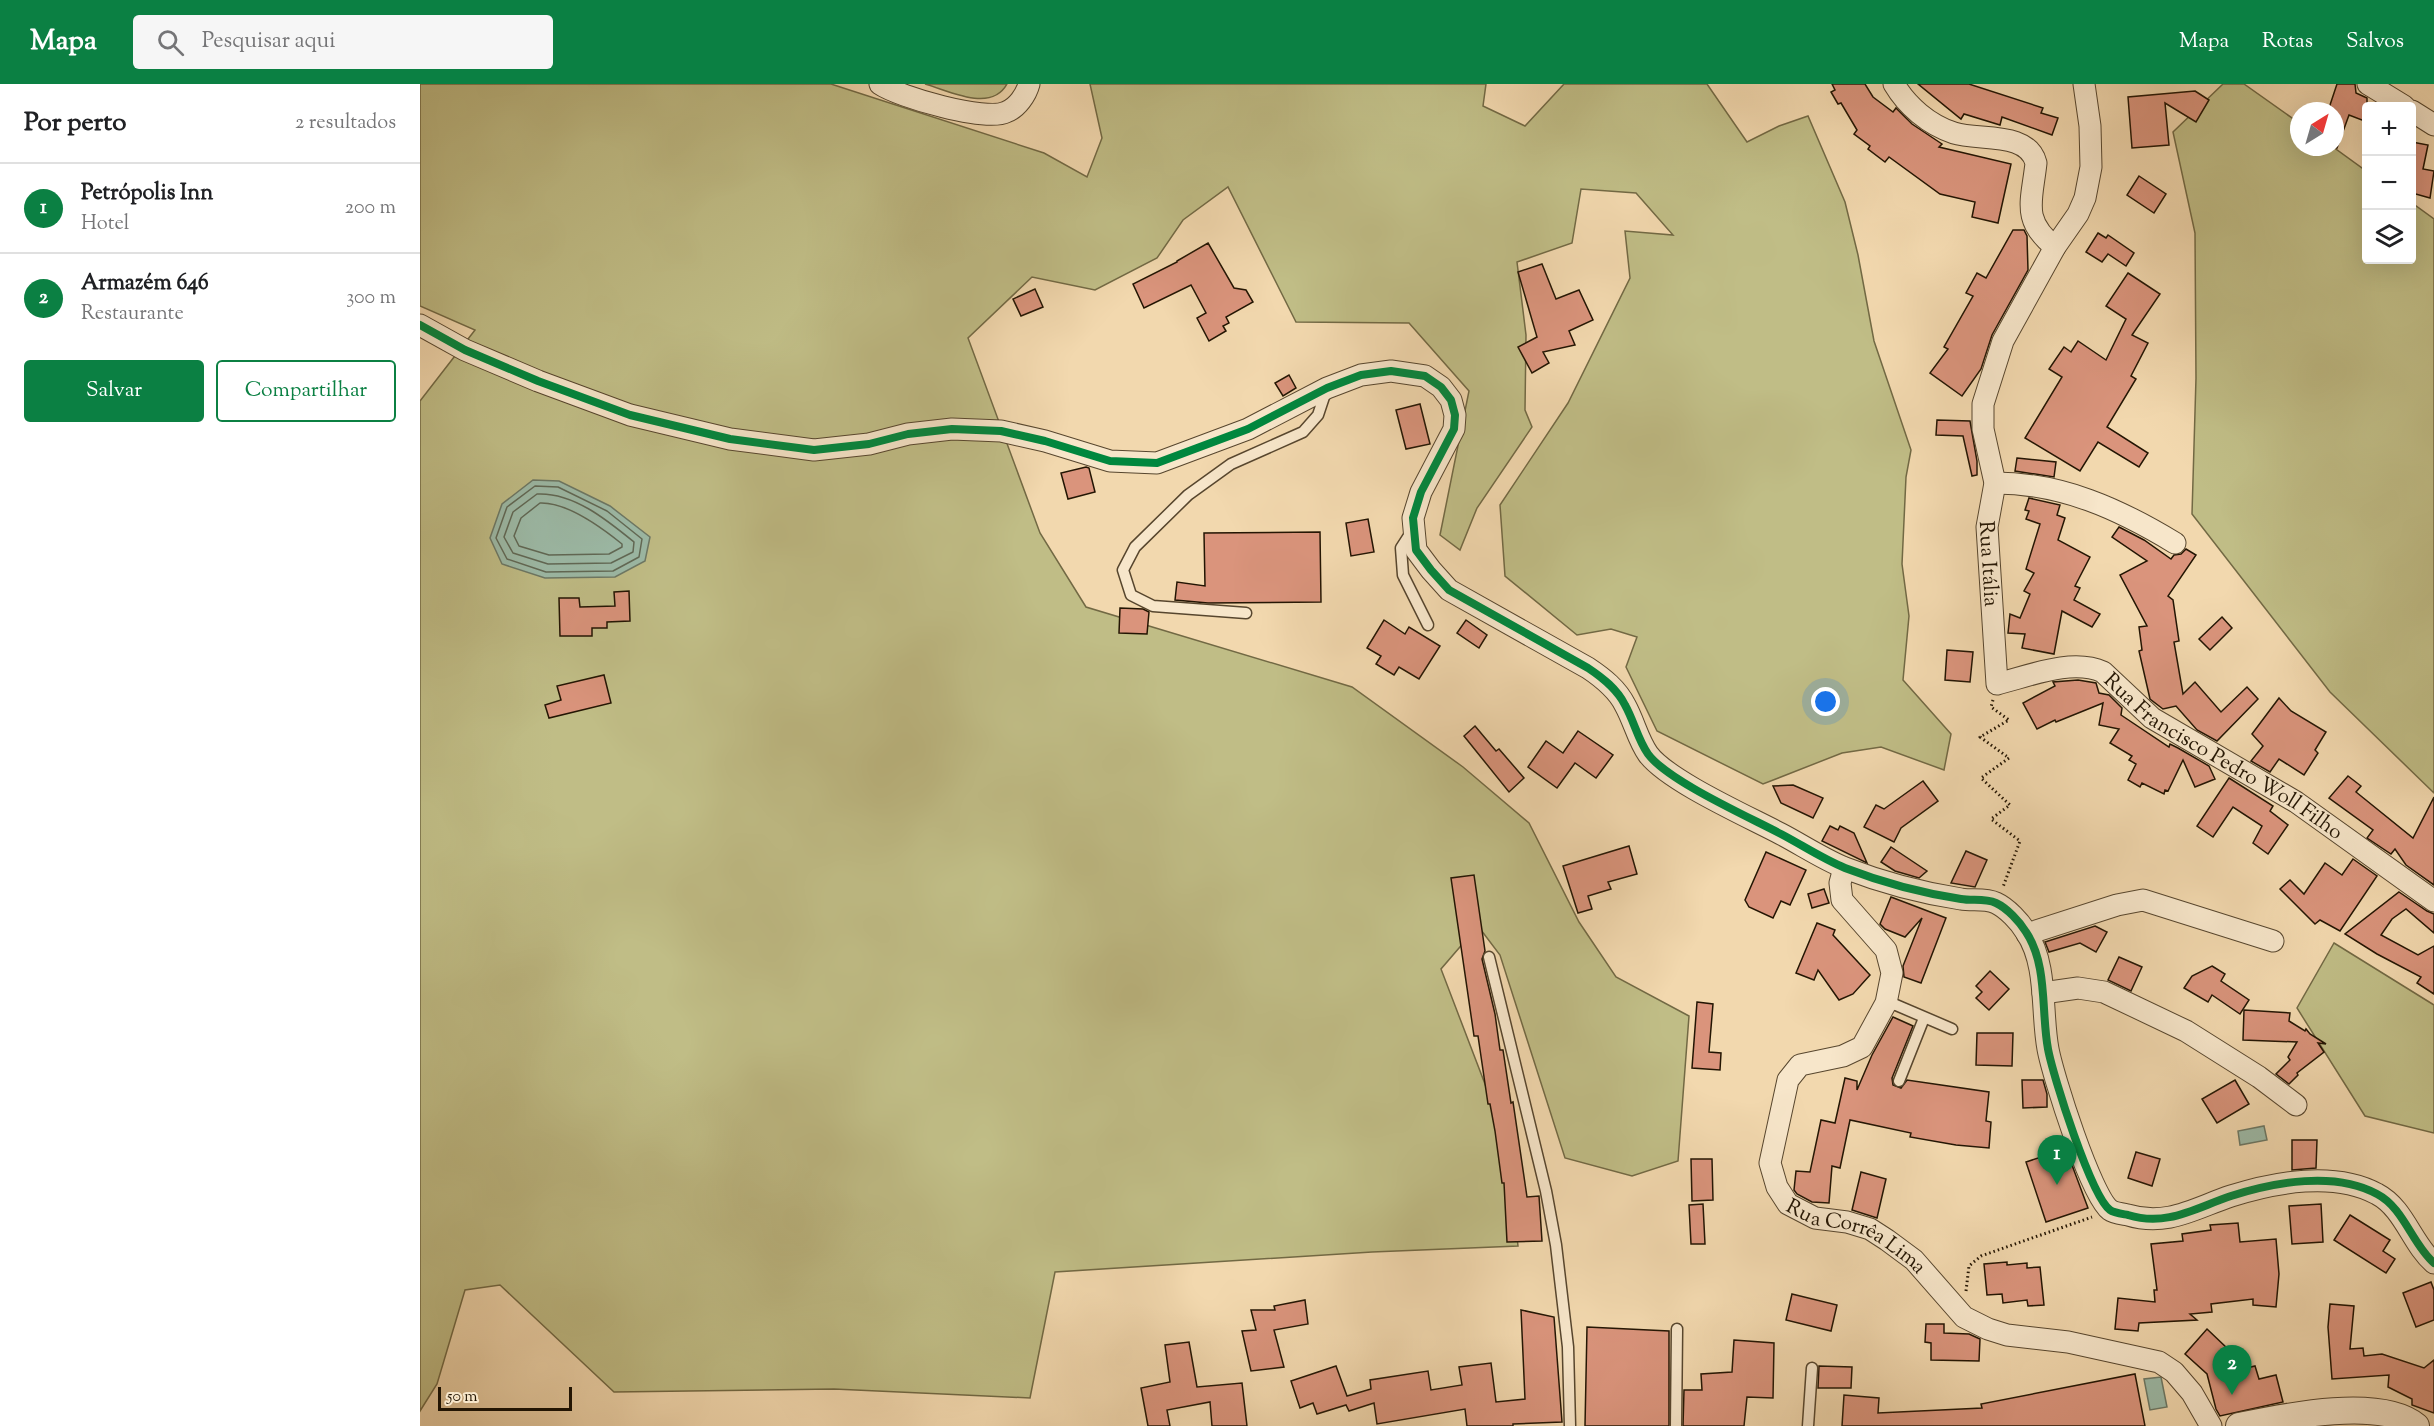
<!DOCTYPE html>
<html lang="pt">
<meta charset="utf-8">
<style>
body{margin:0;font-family:"Sorts Mill Goudy",serif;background:#f6f6f6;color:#202124}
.controls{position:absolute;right:18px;top:18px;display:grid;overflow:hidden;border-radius:6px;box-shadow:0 6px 24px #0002}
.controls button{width:54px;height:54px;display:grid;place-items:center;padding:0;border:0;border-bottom:2px solid #e0e0e0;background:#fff;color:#202124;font:30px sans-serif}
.compass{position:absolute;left:1870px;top:18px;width:54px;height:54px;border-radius:50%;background:#fff;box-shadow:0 6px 24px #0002;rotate:37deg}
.scale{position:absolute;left:18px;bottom:15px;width:134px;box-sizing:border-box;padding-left:6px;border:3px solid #231503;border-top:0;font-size:16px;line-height:21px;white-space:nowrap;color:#231503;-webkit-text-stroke:4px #f7e6ca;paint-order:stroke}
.you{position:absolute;left:1406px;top:618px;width:21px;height:21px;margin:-15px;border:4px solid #fff;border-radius:50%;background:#1a73e8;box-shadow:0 0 0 9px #1a73e833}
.badge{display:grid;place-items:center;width:39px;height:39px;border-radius:50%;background:#0b8043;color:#fff;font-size:20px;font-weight:700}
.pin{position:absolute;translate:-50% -50px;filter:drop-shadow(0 2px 3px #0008)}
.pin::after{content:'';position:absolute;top:32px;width:21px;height:18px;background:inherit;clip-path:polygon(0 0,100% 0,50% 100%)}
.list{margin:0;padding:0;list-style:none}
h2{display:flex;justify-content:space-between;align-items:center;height:78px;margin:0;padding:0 24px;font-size:26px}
h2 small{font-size:20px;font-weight:400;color:#757577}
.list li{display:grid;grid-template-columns:39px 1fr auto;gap:18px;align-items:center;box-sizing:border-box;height:90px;padding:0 24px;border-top:2px solid #e0e0e0}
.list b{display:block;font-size:22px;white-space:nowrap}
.list p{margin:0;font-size:20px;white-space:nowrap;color:#757577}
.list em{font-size:20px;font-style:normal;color:#757577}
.actions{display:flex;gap:12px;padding:18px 24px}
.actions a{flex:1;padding:14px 0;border:2px solid #0b8043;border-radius:6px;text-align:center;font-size:21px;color:#0b8043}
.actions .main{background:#0b8043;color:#fff}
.icon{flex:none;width:33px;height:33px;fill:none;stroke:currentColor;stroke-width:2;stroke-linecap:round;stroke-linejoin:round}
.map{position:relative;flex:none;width:2014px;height:1342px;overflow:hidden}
header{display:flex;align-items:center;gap:36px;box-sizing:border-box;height:84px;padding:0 30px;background:#0b8043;color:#fff}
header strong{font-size:28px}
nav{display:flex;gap:33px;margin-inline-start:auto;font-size:21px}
.search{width:420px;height:54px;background:#f6f6f6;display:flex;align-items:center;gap:15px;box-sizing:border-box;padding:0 21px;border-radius:6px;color:#757577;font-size:22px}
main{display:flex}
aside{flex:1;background:#fff}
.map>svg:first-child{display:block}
</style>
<header>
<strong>Mapa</strong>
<div class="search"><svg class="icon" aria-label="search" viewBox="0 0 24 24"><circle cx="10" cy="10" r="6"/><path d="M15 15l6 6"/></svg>Pesquisar aqui</div>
<nav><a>Mapa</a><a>Rotas</a><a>Salvos</a></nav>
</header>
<main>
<aside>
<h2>Por perto<small>2 resultados</small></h2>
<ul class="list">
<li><span class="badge">1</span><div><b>Petrópolis Inn</b><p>Hotel</p></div><em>200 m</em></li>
<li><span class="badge">2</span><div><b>Armazém 646</b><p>Restaurante</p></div><em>300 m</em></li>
</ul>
<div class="actions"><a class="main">Salvar</a><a>Compartilhar</a></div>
</aside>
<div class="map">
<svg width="2014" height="1342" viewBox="0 0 2014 1342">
<rect width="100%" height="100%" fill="#f2d8ae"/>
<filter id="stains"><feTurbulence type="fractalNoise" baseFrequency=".00333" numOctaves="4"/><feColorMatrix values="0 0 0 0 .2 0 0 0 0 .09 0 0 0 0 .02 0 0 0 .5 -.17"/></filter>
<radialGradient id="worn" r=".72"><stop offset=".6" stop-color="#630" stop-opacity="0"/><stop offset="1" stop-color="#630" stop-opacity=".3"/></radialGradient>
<g fill="#c0bd86" stroke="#726944" stroke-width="1.5">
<polygon points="0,0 411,0 624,69 667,93 682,54 670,0 1066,0 1063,22 1105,42 1144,0 1287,0 1327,58 1359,42 1388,32 1425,118 1438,171 1454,257 1491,366 1486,393 1482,480 1489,532 1483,596 1531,650 1524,686 1461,663 1422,669 1343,700 1237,647 1206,583 1217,553 1191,545 1157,551 1085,492 1080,421 1148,319 1210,194 1205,147 1253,151 1216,109 1161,105 1152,159 1097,178 1106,251 1105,326 1112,343 1057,424 1040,466 1020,451 1049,307 989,239 876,238 808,103 763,136 737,174 675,206 612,193 548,254 620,449 666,523 932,603 1043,683 1109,739 1159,838 1196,893 1269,932 1258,1077 1212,1092 1145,1074 1080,871 1058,842 1021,885 1086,1055 1098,1162 952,1168 635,1188 610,1314 414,1305 194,1308 80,1201 45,1206 17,1300 0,1327 0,317 55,246 0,222"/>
<path d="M505 0H587C571 29 530 7 505 0Z"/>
<polygon points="1803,0 1824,0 1879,39 1879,63 1913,63 1946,87 1946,176 1992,176 1992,119 2014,135 2014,709 1910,608 1772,430 1776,294 1775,149 1753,48"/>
<polygon points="1914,859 2014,921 2014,1049 1945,1032 1877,924"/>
</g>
<g fill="#9cbaa7" stroke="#6c7865" stroke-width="1.5">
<polygon points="113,396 139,397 190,422 230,453 225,477 195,493 125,494 82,480 70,454 82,420"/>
<polygon points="1844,1042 1847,1056 1820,1061 1818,1047"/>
<polygon points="1741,1293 1747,1323 1730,1326 1724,1295"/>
</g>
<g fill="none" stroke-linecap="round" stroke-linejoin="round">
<g stroke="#606855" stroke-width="1.5">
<polygon points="115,402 138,403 187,427 222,455 219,473 193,487 126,488 87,475 76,454 87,423"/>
<path d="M117 410C153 408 187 436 214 458L213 468 191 479 128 480 93 469 84 453 93 428Z"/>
<path d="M120 419C147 418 181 443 202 460V463L189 470 129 471 99 462 94 452 101 434Z"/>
</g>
</g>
<g fill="#da947c" stroke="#231503" stroke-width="1.5">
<polygon points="1412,0 1445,0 1453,13 1473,28 1476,24 1492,40 1522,60 1519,63 1591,80 1578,139 1552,133 1555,118 1520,110 1469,73 1465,78 1448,65 1450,62 1434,50 1437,46 1421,19 1418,20 1411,8 1415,6"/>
<polygon points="1498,0 1549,0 1623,24 1621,29 1638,34 1632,51 1582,33 1580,41 1544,30 1541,35"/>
<polygon points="1917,0 1935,0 1936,9 1947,14 1947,38 1929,31 1917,64 1915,64 1915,27 1908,27"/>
<polygon points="1775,7 1789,16 1776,38 1745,19 1749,61 1712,64 1708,13"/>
<polygon points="1992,58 2008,61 2003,85 2014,87 2010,114 1992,109"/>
<polygon points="1719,92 1746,110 1734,129 1707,111"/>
<polygon points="1593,146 1604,146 1607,152 1608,186 1572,251 1561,285 1542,312 1510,289 1528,265 1524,263 1553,212 1546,209 1557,189 1566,194"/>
<polygon points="1678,149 1686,154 1688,151 1714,169 1706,182 1688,170 1682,178 1666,168"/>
<polygon points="788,159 814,204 826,206 833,218 806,233 809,239 803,242 806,247 789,257 777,234 786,229 771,201 724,224 713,200 757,178 757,177"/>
<polygon points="1122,180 1136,215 1159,206 1173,236 1149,247 1155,261 1123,268 1129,279 1112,289 1098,263 1117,253 1098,188"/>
<polygon points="1708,189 1740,210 1712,251 1728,259 1711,292 1716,295 1687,343 1728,369 1719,383 1678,358 1660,387 1605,354 1642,293 1629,285 1644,263 1651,268 1658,257 1686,276 1706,235 1686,222"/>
<polygon points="615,205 623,223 601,232 593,215"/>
<polygon points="869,291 876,304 863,312 855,299"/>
<polygon points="1000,320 1010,360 986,365 976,326"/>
<polygon points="1517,336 1550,337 1557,377 1557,391 1552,392 1543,352 1516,351"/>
<polygon points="1597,374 1636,378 1634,393 1595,387"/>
<polygon points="666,383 669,384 675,408 648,415 641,389"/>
<polygon points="1609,414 1640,421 1637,431 1645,434 1638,456 1670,473 1655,502 1660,504 1654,516 1680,530 1672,543 1642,527 1634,570 1602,564 1605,550 1588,549 1590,530 1600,534 1610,510 1604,507 1614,489 1606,485 1620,440 1606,435 1609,427 1605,426"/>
<polygon points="948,435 954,468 931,472 926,439"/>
<polygon points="1699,443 1724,456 1751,475 1754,471 1761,470 1766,465 1776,471 1748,512 1753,516 1759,557 1754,558 1763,610 1775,598 1801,628 1827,603 1838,615 1797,657 1777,646 1756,622 1743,625 1730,615 1719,567 1722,566 1719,543 1727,542 1700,491 1727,477 1692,453"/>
<polygon points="900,448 901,518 788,519 755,516 757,498 785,502 784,449"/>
<polygon points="209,507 210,537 187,538 187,544 172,544 172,552 140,552 139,514 159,514 160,523 195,522 194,508"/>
<polygon points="700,524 723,525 729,528 727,550 699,549"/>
<polygon points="1802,533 1812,544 1790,566 1779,555"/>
<polygon points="964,536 985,550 989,543 1020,562 999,595 979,583 974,591 956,580 961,572 947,564"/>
<polygon points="1046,536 1067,551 1059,564 1037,549"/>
<polygon points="1527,566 1553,568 1550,598 1525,596"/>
<polygon points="184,591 191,619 129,634 125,621 141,616 137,602"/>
<polygon points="1658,596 1676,599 1679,609 1689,611 1702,624 1701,631 1749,663 1750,660 1758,664 1789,682 1795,695 1775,703 1763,676 1748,707 1745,706 1744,710 1722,699 1720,703 1708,696 1716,680 1709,676 1712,672 1690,659 1699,645 1679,641 1683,619 1636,638 1635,636 1617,645 1603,619 1635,602 1633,598"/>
<polygon points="1859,614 1871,627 1906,648 1895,666 1898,669 1884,691 1859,675 1850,688 1831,677 1843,662 1832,650"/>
<polygon points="1055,642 1076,667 1079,665 1104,694 1089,708 1044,652"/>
<polygon points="1158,647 1193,671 1176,694 1155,679 1137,704 1108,683 1126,657 1143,669"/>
<polygon points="1928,692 1941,702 1936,708 1993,754 2014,713 2014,801 1986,781 1975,765 1971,770 1947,754 1953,746 1909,714"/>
<polygon points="1809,694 1853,722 1850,727 1868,741 1848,770 1833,759 1842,742 1813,723 1793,753 1777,742"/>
<polygon points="1503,697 1518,717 1481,744 1474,758 1444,743 1456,721 1464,725"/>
<polygon points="1373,701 1403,714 1393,734 1361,719 1353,702"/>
<polygon points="1410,742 1418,746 1420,742 1434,749 1447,779 1402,757"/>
<polygon points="1209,762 1217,790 1188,798 1191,805 1168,812 1172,825 1158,829 1143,782"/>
<polygon points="1471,763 1507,787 1499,794 1475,787 1461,778"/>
<polygon points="1546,767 1567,776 1555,803 1531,799"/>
<polygon points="1346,768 1386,786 1370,821 1361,817 1353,834 1329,823 1325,816"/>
<polygon points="1933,775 1957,792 1920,847 1900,836 1895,840 1860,805 1870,796 1884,810 1905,779 1922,791"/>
<polygon points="1054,791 1065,867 1062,875 1075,930 1080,966 1083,966 1091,1019 1093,1018 1107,1113 1119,1112 1122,1157 1087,1158 1084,1099 1082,1099 1075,1047 1070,1020 1068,1020 1058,952 1054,952 1031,794"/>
<polygon points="1404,805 1409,819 1392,824 1388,810"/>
<polygon points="1979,808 2007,827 2014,830 2014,849 1986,825 1972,835 1961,851 1998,871 2014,862 2014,910 1997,899 2001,893 1957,870 1925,850"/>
<polygon points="1471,813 1526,834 1501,899 1484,893 1483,882 1502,834 1485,853 1465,845 1460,840"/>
<polygon points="1397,839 1415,846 1413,851 1450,891 1433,910 1419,916 1398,886 1394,896 1376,889"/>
<polygon points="1675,842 1687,848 1676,868 1660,859 1629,868 1625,858"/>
<polygon points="1699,873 1722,883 1711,907 1688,896"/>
<polygon points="1792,882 1805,890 1801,897 1829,916 1820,930 1792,911 1788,918 1764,904 1772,892"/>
<polygon points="1570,887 1589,905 1569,926 1556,914 1562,908 1556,902"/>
<polygon points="1277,918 1293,920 1289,968 1301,969 1300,986 1272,984"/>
<polygon points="1824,926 1870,929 1869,937 1885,947 1886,945 1890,950 1906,960 1898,959 1904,968 1877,989 1878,991 1869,1000 1856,990 1870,976 1868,973 1877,958 1823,956"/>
<polygon points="1473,933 1493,942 1472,994 1473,1001 1481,1004 1487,996 1569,1008 1566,1037 1571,1038 1569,1064 1536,1061 1490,1053 1491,1049 1430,1036 1420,1084 1412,1082 1409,1119 1392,1118 1377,1110 1374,1106 1376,1087 1390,1088 1401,1036 1415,1039 1425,994 1437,997 1437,1006 1452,971"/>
<polygon points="1557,949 1593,949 1592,982 1556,981"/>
<polygon points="1602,996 1623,996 1627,1010 1627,1023 1603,1024"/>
<polygon points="1815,996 1829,1020 1797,1039 1782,1015"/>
<polygon points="1872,1056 1897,1056 1896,1084 1872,1086"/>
<polygon points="1646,1065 1668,1124 1626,1138 1606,1078"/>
<polygon points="1716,1068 1740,1075 1732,1102 1708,1094"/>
<polygon points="1271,1075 1292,1075 1293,1116 1272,1117"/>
<polygon points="1441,1088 1466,1095 1457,1134 1432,1126"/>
<polygon points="1283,1120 1285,1160 1271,1160 1269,1121"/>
<polygon points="1901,1120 1903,1158 1872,1160 1869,1122"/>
<polygon points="1930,1131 1970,1156 1963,1167 1975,1175 1966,1189 1914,1156"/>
<polygon points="1818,1139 1820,1158 1856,1155 1859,1190 1856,1223 1833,1221 1833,1215 1791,1220 1792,1228 1770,1230 1777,1236 1719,1239 1718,1247 1695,1245 1698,1214 1735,1218 1734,1206 1737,1206 1731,1160 1763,1157 1762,1150 1791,1146 1790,1141"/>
<polygon points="1587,1178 1587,1181 1607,1179 1607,1184 1620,1183 1624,1221 1608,1222 1607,1216 1583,1219 1582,1210 1567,1211 1564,1180"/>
<polygon points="2011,1198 2014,1206 2014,1236 1996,1243 1983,1209"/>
<polygon points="1372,1210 1417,1221 1411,1247 1366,1236"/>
<polygon points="885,1216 888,1240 854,1246 864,1283 831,1287 822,1247 836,1246 831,1226 855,1226 854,1222"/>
<polygon points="1910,1220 1934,1222 1930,1265 1943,1264 1944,1272 1962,1270 2004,1284 2014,1276 2014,1329 1992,1321 1992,1315 1968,1303 1969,1291 1912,1295 1908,1243"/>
<polygon points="1101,1226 1134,1233 1142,1338 1093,1340 1093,1342 1047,1342 1045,1325 957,1340 954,1319 929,1327 926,1321 897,1330 893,1319 880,1324 871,1297 916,1282 927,1312 951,1305 950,1296 1008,1287 1011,1306 1042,1301 1039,1283 1071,1279 1076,1318 1105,1315"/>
<polygon points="1506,1240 1524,1240 1524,1249 1549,1250 1560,1255 1559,1277 1511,1276 1511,1259 1505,1258"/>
<polygon points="1167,1243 1249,1247 1249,1342 1165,1342"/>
<polygon points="1787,1245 1810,1267 1815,1287 1835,1282 1839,1295 1856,1291 1863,1318 1800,1332 1796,1325 1787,1290 1765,1270"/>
<polygon points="1314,1256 1354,1259 1353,1314 1327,1313 1324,1342 1263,1342 1264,1306 1282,1306 1281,1290 1312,1288"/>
<polygon points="769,1258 777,1303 822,1299 827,1342 792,1342 790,1318 747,1326 750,1342 728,1342 721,1304 750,1298 745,1261"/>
<polygon points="1399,1282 1432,1283 1431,1304 1398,1304"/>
<polygon points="1715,1290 1725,1342 1422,1342 1424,1311 1459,1314 1458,1329 1562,1324 1561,1320"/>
</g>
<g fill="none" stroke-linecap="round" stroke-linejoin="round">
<defs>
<g id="service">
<polyline points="992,447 981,464 983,491 1008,541"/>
<polyline points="826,529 733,522 711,511 703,486 715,463 768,411 811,380 883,348 898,331 906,307"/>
<polyline points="1069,873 1126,1107 1136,1161 1148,1263 1150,1342"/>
<polyline points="1466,919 1476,921 1532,945"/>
<polyline points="1479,997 1504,934"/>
<polyline points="1256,1342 1257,1245"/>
<polyline points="1388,1342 1392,1284"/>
</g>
<g id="minor">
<path d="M460 0C479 13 566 38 586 28 597 24 606 11 609 0"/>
<path d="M1474 0C1487 22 1509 41 1534 49 1559 57 1608 47 1616 79 1612 117 1601 136 1635 163"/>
<path id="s1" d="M1664 0 1670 42 1671 83 1665 114 1658 130 1635 163 1583 257 1563 320V345L1575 399 1567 443 1577 600C1609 592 1652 574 1683 588L1732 634 1876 718 2014 817"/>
<polyline points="1948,0 1984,22"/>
<polyline points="1992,27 2014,41"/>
<path d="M0 241 45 266 118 297 210 331 310 355 394 366 449 360 488 350 532 345 581 347 625 357 690 377 737 379 828 345 907 304 941 291 971 287 1005 292 1021 303 1031 316 1035 331 1034 345 1001 408 993 434 996 466 1011 486 1029 506 1168 584C1183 594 1197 605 1205 621 1214 637 1218 656 1228 670 1248 697 1329 733 1361 750 1382 761 1403 775 1425 784 1461 798 1502 809 1541 815 1552 817 1565 814 1576 819 1587 824 1600 838 1606 848 1628 881 1621 928 1628 965 1633 992 1671 1112 1690 1126 1694 1129 1703 1130 1708 1131 1747 1143 1775 1124 1811 1112 1855 1098 1915 1087 1957 1110 1984 1124 1992 1160 2014 1179"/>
<path d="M1575 399C1642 399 1699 425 1755 459"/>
<path id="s2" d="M1424 784 1420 799 1422 816 1466 866 1472 889 1466 919 1442 963 1423 972 1380 981 1368 996 1350 1079 1357 1103 1368 1120 1395 1134 1427 1138 1450 1145 1467 1156 1494 1176 1544 1233 1568 1245 1587 1251 1648 1258 1739 1278 1754 1288 1772 1309 1791 1342"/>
<polyline points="1607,850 1697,821 1723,816 1853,857"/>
<polyline points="1623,909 1658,904 1684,908 1766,947 1839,993 1876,1021"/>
</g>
<path id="tertiary" d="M1819 1342C1863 1333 1960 1312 1996 1342"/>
</defs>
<use href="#service" stroke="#57462e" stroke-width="13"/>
<use href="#minor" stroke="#57462e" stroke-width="23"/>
<use href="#tertiary" stroke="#57462e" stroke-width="28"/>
<g stroke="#231503" stroke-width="3" stroke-dasharray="1.5 3" stroke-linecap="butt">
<polyline points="1573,616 1571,623 1589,636 1560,653 1589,674 1561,694 1590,721 1571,735 1600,757 1583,803"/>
<polyline points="1546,1207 1549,1182 1561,1172 1672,1133"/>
</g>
<use href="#service" stroke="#f7e6ca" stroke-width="10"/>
<use href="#minor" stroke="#f7e6ca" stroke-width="21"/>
<use href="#tertiary" stroke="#f7e6ca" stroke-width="26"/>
<defs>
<path id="cycleway" d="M0 241 45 266 118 297 210 331 310 355 394 366 449 360 488 350 532 345 581 347 625 357 690 377 737 379 828 345 907 304 941 291 971 287 1005 292 1021 303 1031 316 1035 331 1034 345 1001 408 993 434 996 466 1011 486 1029 506 1168 584C1183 594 1197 605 1205 621 1214 637 1218 656 1228 670 1248 697 1329 733 1361 750 1382 761 1403 775 1425 784 1461 798 1502 809 1541 815 1552 817 1565 814 1576 819 1587 824 1600 838 1606 848 1628 881 1621 928 1628 965 1633 992 1671 1112 1690 1126 1694 1129 1703 1130 1708 1131 1747 1143 1775 1124 1811 1112 1855 1098 1915 1087 1957 1110 1984 1124 1992 1160 2014 1179"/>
</defs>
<use href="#cycleway" stroke="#f7e6ca" stroke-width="11"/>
<use href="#cycleway" stroke="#00873e" stroke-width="8"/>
</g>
<g text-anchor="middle" stroke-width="6" stroke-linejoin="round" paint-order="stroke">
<g font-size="21" fill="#231503" stroke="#f7e6ca">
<text dy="7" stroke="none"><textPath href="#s1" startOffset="508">Rua Itália</textPath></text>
<text dy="7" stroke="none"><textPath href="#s1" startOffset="885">Rua Francisco Pedro Woll Filho</textPath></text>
<text dy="7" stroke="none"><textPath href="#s2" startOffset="495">Rua Corrêa Lima</textPath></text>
</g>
</g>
<rect width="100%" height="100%" filter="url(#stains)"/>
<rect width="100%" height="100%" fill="url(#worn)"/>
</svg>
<div class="controls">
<button>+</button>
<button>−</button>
<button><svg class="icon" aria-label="layers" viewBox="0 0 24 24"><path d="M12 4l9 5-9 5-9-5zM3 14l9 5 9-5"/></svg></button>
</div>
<svg class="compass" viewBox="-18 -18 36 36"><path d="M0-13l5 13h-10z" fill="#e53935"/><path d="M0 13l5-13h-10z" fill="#757577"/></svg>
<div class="scale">50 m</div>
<div class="you"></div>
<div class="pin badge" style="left:1637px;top:1101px">1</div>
<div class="pin badge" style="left:1812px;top:1311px">2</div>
</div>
</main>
